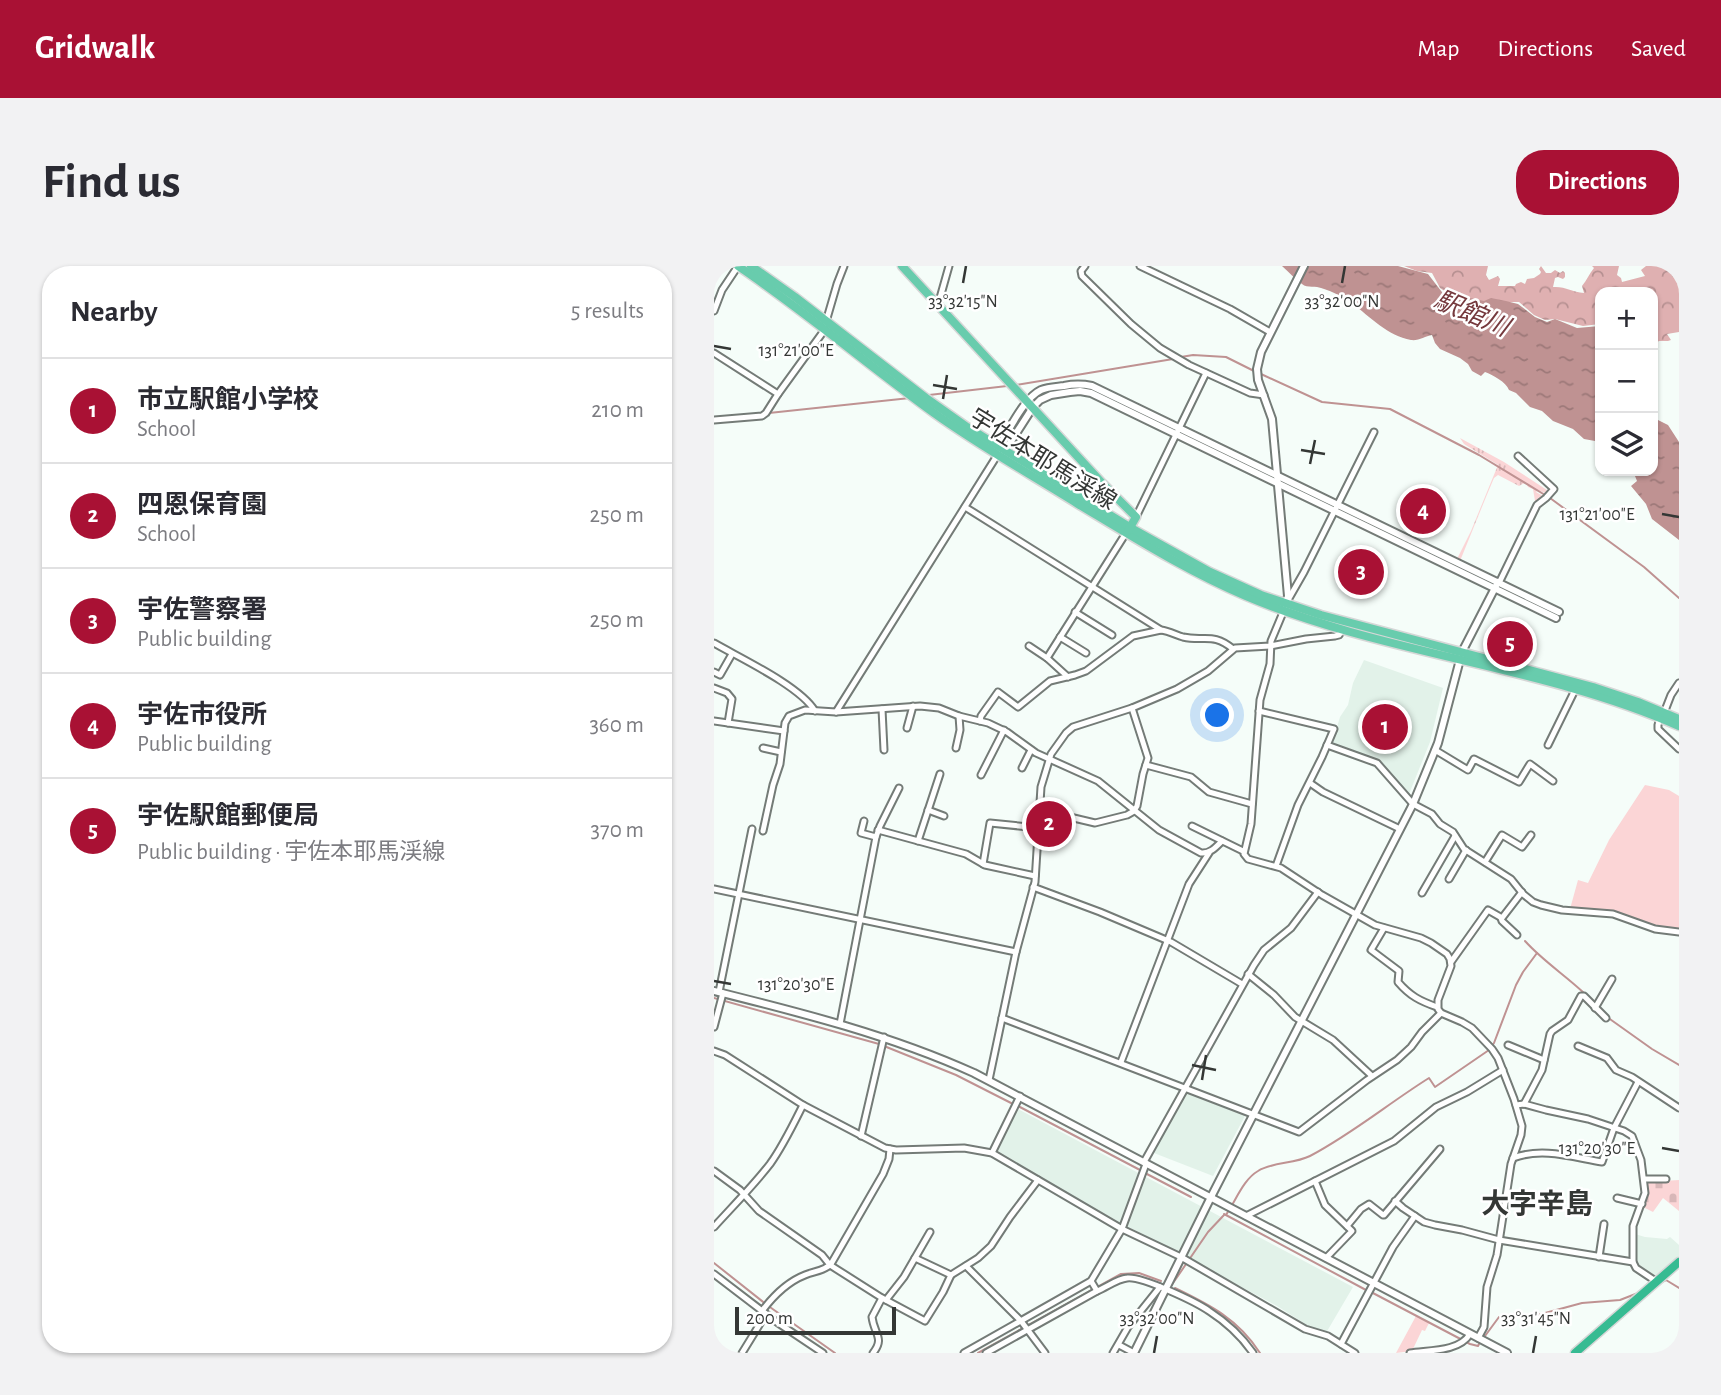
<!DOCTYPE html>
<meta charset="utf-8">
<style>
body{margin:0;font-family:"Alegreya Sans","Noto Sans JP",sans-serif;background:#f2f2f3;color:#2b2b33}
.controls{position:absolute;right:21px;top:21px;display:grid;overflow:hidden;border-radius:14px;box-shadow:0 2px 5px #0004}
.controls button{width:63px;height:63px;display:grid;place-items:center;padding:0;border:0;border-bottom:2px solid #e1e1e2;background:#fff;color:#2b2b33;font:35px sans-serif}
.scale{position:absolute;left:21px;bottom:18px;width:161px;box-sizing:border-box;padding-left:7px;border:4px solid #343735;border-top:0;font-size:19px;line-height:24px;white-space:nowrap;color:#343735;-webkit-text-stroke:5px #fff;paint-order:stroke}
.you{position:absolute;left:504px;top:450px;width:24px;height:24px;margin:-18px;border:5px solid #fff;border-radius:50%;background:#1a73e8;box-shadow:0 0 0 10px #1a73e833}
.badge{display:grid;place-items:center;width:46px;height:46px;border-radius:50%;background:#a91134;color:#fff;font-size:23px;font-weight:700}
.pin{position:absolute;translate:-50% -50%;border:4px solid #fff;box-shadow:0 2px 7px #0006}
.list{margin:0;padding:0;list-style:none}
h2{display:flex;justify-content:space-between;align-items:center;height:91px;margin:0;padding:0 28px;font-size:30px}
h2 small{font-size:23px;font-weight:400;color:#7c7c81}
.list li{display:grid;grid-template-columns:46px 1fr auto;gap:21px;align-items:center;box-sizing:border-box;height:105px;padding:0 28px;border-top:2px solid #e1e1e2}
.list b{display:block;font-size:26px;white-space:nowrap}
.list p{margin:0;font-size:23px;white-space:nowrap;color:#7c7c81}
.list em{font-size:23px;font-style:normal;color:#7c7c81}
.icon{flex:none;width:38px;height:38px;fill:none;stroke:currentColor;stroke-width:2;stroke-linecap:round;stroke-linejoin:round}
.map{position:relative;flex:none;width:965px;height:1087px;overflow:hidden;border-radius:28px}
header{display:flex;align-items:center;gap:42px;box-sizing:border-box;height:98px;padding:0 35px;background:#a91134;color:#fff}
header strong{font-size:33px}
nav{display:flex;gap:38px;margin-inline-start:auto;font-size:24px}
.intro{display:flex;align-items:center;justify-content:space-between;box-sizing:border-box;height:168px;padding:0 42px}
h1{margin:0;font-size:49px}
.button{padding:18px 32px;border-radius:28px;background:#a91134;color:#fff;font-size:24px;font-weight:700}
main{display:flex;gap:42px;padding:0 42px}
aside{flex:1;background:#fff;border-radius:28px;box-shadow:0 2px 5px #0004}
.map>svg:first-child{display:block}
</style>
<header>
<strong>Gridwalk</strong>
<nav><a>Map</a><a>Directions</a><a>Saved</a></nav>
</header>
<div class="intro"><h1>Find us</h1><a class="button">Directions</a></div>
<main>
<aside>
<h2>Nearby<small>5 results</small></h2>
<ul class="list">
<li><span class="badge">1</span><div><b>市立駅館小学校</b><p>School</p></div><em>210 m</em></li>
<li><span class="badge">2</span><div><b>四恩保育園</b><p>School</p></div><em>250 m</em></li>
<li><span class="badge">3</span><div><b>宇佐警察署</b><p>Public building</p></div><em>250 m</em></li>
<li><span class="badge">4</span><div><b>宇佐市役所</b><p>Public building</p></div><em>360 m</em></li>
<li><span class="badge">5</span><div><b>宇佐駅館郵便局</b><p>Public building · 宇佐本耶馬渓線</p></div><em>370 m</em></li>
</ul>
</aside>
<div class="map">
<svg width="965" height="1087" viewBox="0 0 965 1087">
<defs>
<pattern id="grass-tufts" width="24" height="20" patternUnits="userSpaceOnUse" patternTransform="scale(1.75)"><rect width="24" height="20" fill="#fbd5d6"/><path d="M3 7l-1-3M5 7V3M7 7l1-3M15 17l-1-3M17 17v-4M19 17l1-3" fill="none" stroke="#d8b7b8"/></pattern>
<pattern id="forest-crowns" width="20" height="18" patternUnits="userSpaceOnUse" patternTransform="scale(1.75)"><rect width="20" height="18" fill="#dfb0b1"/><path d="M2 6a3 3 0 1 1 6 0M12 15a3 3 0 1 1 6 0" fill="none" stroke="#b69091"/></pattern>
<pattern id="cemetery-stones" width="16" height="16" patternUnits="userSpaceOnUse" patternTransform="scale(1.75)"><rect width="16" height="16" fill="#fbd5d6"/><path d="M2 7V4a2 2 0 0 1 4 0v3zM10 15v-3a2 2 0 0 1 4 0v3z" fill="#d8b7b8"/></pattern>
<pattern id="water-ripples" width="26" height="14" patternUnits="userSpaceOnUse" patternTransform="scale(1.75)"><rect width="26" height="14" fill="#bf9292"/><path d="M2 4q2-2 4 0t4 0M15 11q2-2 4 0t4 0" fill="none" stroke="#9c7878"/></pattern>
</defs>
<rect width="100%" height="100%" fill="#f5fdf9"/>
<g fill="#e2f2e9">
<polygon points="650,394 729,422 716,476 695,528 662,493 618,477 626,451 634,439 639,417"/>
<polygon points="473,824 532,848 499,910 440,887 438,885"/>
<polygon points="302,842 639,1021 612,1067 601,1064 563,1040 405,956 338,919 282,885"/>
<polygon points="921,968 931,971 953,973 956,971 965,979 965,990 941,1010 934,1008 922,999"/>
</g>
<polygon fill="url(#grass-tufts)" points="746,172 790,196 833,224 831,227 824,224 822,226 829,230 823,236 821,235 819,223 814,221 812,216 805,220 784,209 780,212 772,231 746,295 743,293 757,265 784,199 750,178"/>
<path fill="url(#forest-crowns)" d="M690 0H774L772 9 775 14 784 10 786 13 784 20H801L802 18 807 16 811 18 813 13 820 12 826 8 827 6 825 3 827 0 832 7H837L841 4 846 7 849 5 851 7V11L849 13 844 11 841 12 839 21C851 20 858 26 870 27L868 20C873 14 875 8 880 2L878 0H905L903 9 907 12 908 16 931 10 927 4 932 0H957L961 6H965V66L953 68 957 74 954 75H945L939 79V26H886V58L869 60 841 53 831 54 820 49 805 36H769L735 28 726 22 718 7 703 5Z"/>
<polygon fill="url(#cemetery-stones)" points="965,914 965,945 949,932 939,946 929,941 933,928 933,916"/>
<g fill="#fbd5d6">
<polygon points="931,519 955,524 965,530 965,664 940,661 904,647 856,643 864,614 874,617 895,574"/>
<polygon points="702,1050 715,1057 711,1065 708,1064 698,1085 682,1087"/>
</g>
<g fill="url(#water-ripples)">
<path d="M568 0H684L714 8 731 30 742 29 770 35 777 32 792 35 804 38 821 51 833 56 841 53 863 62 886 60V180L881 175 870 173 859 163 839 155 828 145 816 141 802 127 795 124C792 116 779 109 771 106L767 110 758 105 754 98 746 92 726 83 721 77 718 69C711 70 705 75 697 74 674 70 656 51 638 37 630 31 613 23 603 21 598 20 592 22 588 18 581 13 575 6 568 0Z"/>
<polygon points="939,146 944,154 954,159 965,176 965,274 938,253 932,238 917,220 923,215 919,205 939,205"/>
</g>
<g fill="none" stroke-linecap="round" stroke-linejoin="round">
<g stroke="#bf9292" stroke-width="2">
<polyline points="467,91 479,89 512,91 542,106"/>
<polyline points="547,108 608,136 676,143 765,189 831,229"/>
<polyline points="302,119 459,93"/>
<polyline points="215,129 293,120"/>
<polyline points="55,147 196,132"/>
<polyline points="836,232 930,301 965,332"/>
<path d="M811 675C829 695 851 709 870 727"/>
<polyline points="0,732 165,778"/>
<polyline points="893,751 938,783 965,799"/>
<polyline points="170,780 242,809 299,838"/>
<polyline points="304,840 426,904"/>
<polyline points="431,907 477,931"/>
<path d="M518 939C525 927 532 912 544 905 558 896 580 898 596 890 638 868 675 837 715 812L721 821 775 784 780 777 802 719 809 706 823 687"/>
<polyline points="510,948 652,1024"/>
<polyline points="512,949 515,944"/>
<polyline points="0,997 53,1039 121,1087"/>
<polyline points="948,1016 952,1014 965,1022"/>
<polyline points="457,1020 494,966 510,949"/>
<path d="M461 1022C496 1039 524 1053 546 1087"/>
<polyline points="657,1026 756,1078 764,1080 765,1078"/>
<polyline points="771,1070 785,1051 804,1047 820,1050 868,1037 906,1034 924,1027"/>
<polyline points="264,1087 407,1008 425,1007 447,1015"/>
</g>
<defs>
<g id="minor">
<polyline points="371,0 367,5 368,10 417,58 446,82 475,99 536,127 550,129"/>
<polyline points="426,0 516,43 556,66"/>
<polyline points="224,39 235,0"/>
<polyline points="0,45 8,24 24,0"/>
<polyline points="0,87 64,128"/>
<polyline points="0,154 48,150 52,147 64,128 109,66 123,18 130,0"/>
<path d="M251 241 447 364C455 365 462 369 469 371 490 376 499 366 519 383"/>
<polyline points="422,251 492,107"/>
<polyline points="785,317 823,239 832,232 840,223 804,190"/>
<polyline points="574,334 590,306 660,166"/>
<polyline points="570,344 557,375 556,398 546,434 537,558 530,588 534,593 567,602 608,629 661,659 707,672 717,677 733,688 736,693 737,700 724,734 724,743 727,747 748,756 758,762 778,783 784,792 800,833 808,860 807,869 797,898 783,989 773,1021 770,1061 764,1072"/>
<polyline points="361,346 398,369"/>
<polyline points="346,371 372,387"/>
<path d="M0 377C26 392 86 420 101 445"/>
<polyline points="315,380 333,392 354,411"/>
<polyline points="333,392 412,267"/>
<polyline points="0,406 6,409 18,388"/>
<polyline points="0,422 13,427 18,433 14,457"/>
<polyline points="168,443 170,484"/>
<polyline points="545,445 620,463 608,491 584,539 562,600"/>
<polyline points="122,446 284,188"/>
<polyline points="950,447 957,429 965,417"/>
<polyline points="946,452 944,459 944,463 965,483"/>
<polyline points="0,455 70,465"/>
<polyline points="266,455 267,450 284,426 304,441 336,415 361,409 372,405 419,370 447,364"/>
<polyline points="193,462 199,440"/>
<polyline points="613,479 663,497 699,538 718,548 726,558 739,566 750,583 797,613 809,628 819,636 827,639 848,644 899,648 941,663 965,666"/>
<polyline points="834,479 861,424"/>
<polyline points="49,482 67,486"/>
<polyline points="242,482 246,464 245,450"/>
<polyline points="721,484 754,504 760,493 805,516 816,498 839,515"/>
<polyline points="432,499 477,511 495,526 538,538"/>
<polyline points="308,502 317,484"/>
<polyline points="267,509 290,464"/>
<polyline points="596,517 609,526 686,563"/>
<polyline points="214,544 230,550"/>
<polyline points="326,544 381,557 413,549 420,545 423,540 429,508 434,492 418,442"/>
<polyline points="150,555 147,567 162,571"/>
<polyline points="478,560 529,585"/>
<polyline points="164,564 252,588 271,599 321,610"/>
<path d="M49 565 59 519 66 498 71 457 75 450 91 444 122 446 206 440 225 442 245 450 274 457 293 466 322 487 384 515 445 564 487 587C496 588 502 581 508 575"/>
<polyline points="204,575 226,508"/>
<polyline points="771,596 788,569 808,581 817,569"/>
<polyline points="269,598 276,557 325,562"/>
<polyline points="735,613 752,584"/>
<polyline points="319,621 386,646 457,676 528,718"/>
<polyline points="0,623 302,686"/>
<polyline points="708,627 741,570"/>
<polyline points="787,652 788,655 803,669"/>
<path d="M670 662 657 684 685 705 684 716C696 730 706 735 723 741"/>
<polyline points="737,696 774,644 788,652 808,626"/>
<polyline points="534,708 560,729 581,751 619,774 658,810"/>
<polyline points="5,726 38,563"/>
<polyline points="881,742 898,713"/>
<polyline points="288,752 585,866 653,814 683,794 697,781 708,766 727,747"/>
<polyline points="126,758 162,571 166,560 185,522"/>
<polyline points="0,761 9,727"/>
<polyline points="794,779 830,794"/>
<polyline points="864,780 893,792 902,804 918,811 965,842"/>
<polyline points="0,785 11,789 89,839 171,882 182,884 250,882 278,887 408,963 467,991 591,1063 614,1070 641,1087"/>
<polyline points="407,796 475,618 495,587"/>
<polyline points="275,814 302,686 321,616 327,521 337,488 352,467 359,461 418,442 463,423 494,405 521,382 556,380 592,373 621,370 625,369 629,363"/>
<polyline points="810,838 828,804 836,768 838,765 854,754 867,730 870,730 892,752"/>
<polyline points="802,839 810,838 832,844 874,853 910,865 918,870 927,894 931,927 919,960 919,996 922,1002 943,1016"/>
<polyline points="147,870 170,771"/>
<polyline points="278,887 306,830"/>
<path d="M799 892C828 881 858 891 888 896L900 862 924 816"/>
<polyline points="430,896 540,699 550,684 577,662 604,626"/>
<polyline points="0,905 26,924 45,945 108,989 116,999 168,1032 211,1055 229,1026 237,1009"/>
<polyline points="930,913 952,913"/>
<polyline points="601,915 611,939 638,965 612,992"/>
<polyline points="903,932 928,938"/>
<polyline points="681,935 689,942 710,956 721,959 748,964 785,974 919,996"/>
<polyline points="532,950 680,875 722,841 753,826 789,804"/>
<polyline points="633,960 647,943 655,938 669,949 670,949 726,883"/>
<path d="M0 961C19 940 39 920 56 898 69 880 79 859 89 839"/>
<polyline points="885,991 890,958"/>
<polyline points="201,992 237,1009 264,992 277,980 296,951 324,914"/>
<polyline points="252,1000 307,1055 331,1087"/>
<polyline points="0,1008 64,1057 109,1087"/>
<path d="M377 1015 383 1025C393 1021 403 1013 413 1012 428 1010 482 1036 495 1045 512 1056 528 1071 539 1087"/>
<polyline points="172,1034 190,1011 216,966"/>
<path d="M48 1045C60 1029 73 1016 91 1009 101 1005 110 1005 117 998L169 908 175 893 176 883"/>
<polyline points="627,1078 679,981 701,950"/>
<polyline points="405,1079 420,1087"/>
<polyline points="28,1087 52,1048"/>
<path d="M159 1087C171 1072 160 1068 158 1051L168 1032"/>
<polyline points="250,1087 377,1015 408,963 432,898"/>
<polyline points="272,1087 383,1025"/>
<polyline points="399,1087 414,1061 446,1021"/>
<path d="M696 1087C715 1084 745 1086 756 1068"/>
</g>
<g id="tertiary">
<path d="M287 184 286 178C296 163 310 132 327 124 334 121 342 121 350 120 360 118 368 118 378 120L845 346"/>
<polyline points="287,184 292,183 319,141 326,134 337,129 356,126 366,125 377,127 842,352"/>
<polyline points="571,341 574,330 558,153 544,114 543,103 547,86 590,0"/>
<path d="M0 725C88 747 176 769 260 807L793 1087"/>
<polyline points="420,1087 497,931 699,538 724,477 748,386 784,316"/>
</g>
<g id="primary">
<path d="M24 0C92 46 154 99 220 147 266 180 316 208 364 238 419 271 473 305 532 330 671 389 827 399 965 460"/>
<polyline points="37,0 81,31 212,132 253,161 417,262 496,306 547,329 607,349 879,421 924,436 965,453"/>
<polyline points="188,0 388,217 422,251 414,265"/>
</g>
<polyline id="trunk" points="861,1087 965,996"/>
</defs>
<use href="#minor" stroke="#747b77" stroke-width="9"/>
<use href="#tertiary" stroke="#747b77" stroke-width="10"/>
<use href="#primary" stroke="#d6d7d7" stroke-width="11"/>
<use href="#trunk" stroke="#d6d7d7" stroke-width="11"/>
<use href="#minor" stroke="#fff" stroke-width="5"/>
<use href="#tertiary" stroke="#fff" stroke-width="6"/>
<use href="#primary" stroke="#68ccad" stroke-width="8"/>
<use href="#trunk" stroke="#36bb92" stroke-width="8"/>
</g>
<path fill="none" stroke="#343735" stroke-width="2.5" d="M249 17 252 0M628 17 631 0M0 80 17 83M219 119 243 123M229 133 233 109M587 184 611 188M596 198 601 174M948 248 965 251M0 715 17 718M478 799 502 804M488 814 492 789M948 882 965 885M440 1087 443 1070M819 1087 822 1070"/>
<g text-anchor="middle" stroke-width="5" stroke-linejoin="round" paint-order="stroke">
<g font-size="24" fill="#343735" stroke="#fff">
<text transform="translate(329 193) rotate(32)" y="8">宇佐本耶馬渓線</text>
</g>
<g font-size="26" font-style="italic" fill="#75393d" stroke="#fff">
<text transform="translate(758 47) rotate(23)" y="9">駅館川</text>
</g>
<g font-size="28" font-weight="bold" fill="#343735" stroke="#fff">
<text x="823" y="947">大字辛島</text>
</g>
</g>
<g font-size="18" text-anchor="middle" fill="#343735" stroke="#fff" stroke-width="5" stroke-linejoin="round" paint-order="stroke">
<text x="249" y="41">33°32'15"N</text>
<text x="628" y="41">33°32'00"N</text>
<text x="82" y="90">131°21'00"E</text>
<text x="883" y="254">131°21'00"E</text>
<text x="82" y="724">131°20'30"E</text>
<text x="883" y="888">131°20'30"E</text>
<text x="443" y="1058">33°32'00"N</text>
<text x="822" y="1058">33°31'45"N</text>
</g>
</svg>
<div class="controls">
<button>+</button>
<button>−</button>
<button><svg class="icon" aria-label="layers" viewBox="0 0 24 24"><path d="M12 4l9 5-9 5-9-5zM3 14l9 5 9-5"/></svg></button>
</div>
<div class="scale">200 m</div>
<div class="you"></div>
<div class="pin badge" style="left:671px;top:461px">1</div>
<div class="pin badge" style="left:335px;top:558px">2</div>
<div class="pin badge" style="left:647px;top:306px">3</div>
<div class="pin badge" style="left:709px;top:245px">4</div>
<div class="pin badge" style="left:796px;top:378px">5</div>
</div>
</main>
